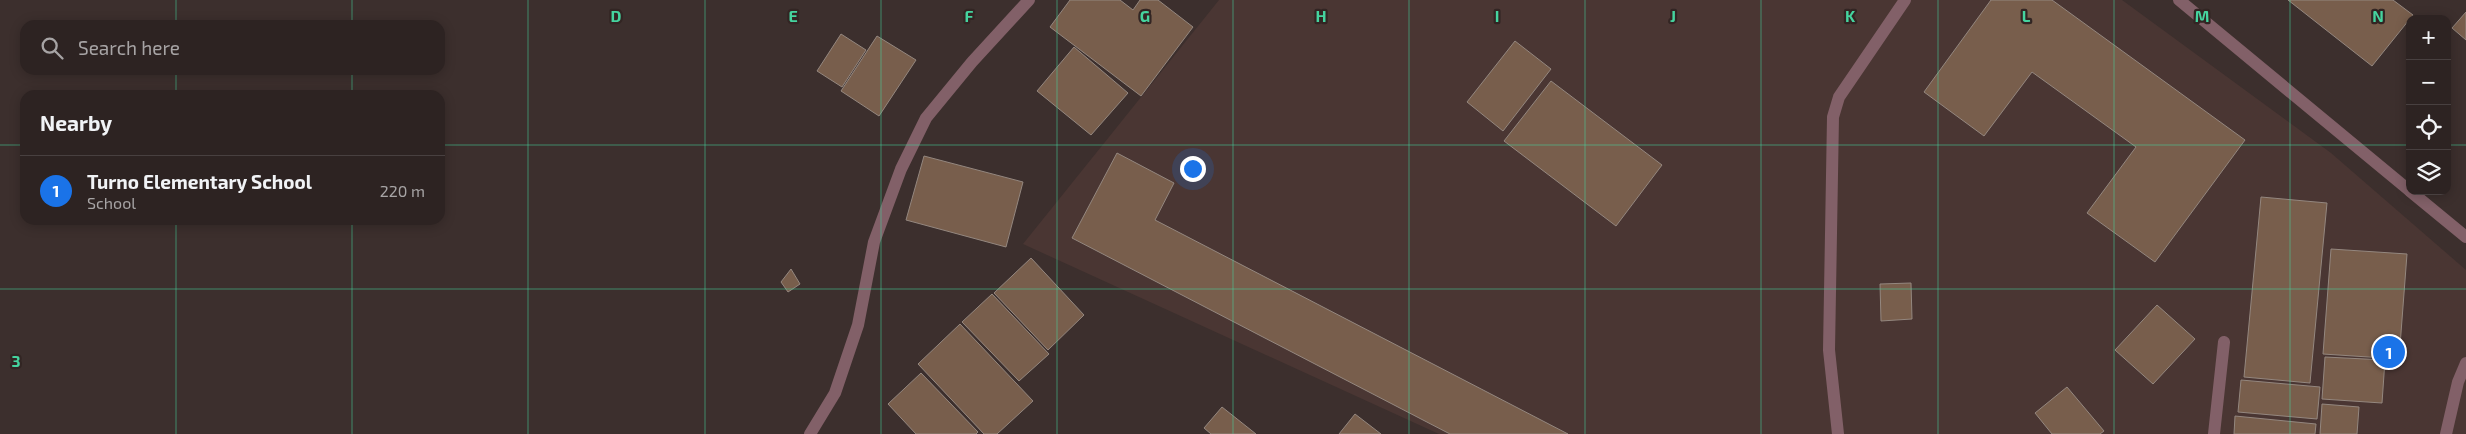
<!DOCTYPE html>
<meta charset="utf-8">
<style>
body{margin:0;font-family:"Exo 2",sans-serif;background:#392f2f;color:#f1f3f6}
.controls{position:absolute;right:15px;top:15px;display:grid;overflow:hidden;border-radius:10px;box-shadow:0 2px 12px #0003}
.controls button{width:45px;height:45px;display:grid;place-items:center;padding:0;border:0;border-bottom:1px solid #484040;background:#2d2322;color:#f1f3f6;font:25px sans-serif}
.you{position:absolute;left:1192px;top:168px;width:18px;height:18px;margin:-12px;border:4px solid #fff;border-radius:50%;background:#1a73e8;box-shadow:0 0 0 8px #1a73e833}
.badge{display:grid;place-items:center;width:32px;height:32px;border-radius:50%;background:#1a73e8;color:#fff;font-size:16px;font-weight:700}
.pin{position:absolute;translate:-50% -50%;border:2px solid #fff;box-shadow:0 1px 5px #0006}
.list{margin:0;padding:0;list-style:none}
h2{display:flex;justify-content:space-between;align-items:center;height:65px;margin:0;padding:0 20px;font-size:21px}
h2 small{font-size:16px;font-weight:400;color:#a7a4a5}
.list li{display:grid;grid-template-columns:32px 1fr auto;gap:15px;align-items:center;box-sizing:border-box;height:70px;padding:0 20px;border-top:1px solid #484040}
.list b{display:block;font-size:19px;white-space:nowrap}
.list p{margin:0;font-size:16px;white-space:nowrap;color:#a7a4a5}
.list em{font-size:16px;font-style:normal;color:#a7a4a5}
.icon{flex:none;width:28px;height:28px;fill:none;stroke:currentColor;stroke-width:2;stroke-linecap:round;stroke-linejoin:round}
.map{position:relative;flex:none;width:2466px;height:434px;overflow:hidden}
.search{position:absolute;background:#2d2322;box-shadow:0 2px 12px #0003;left:20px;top:20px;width:425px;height:55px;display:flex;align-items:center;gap:12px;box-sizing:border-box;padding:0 18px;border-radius:15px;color:#a7a4a5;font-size:19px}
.panel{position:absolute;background:#2d2322;box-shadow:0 2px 12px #0003;left:20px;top:90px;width:425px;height:135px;border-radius:15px}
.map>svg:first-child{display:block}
</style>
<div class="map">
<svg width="2466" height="434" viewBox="0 0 2466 434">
<rect width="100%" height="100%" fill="#3c2f2d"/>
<polygon fill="#4a3633" points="1219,0 2122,0 2331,153 2466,270 2466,434 1439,434 1023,244"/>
<g fill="#785e4c" stroke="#94877f">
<polygon points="1070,0 1120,0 1133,10 1140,0 1158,0 1193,27 1141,96 1050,27"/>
<polygon points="1991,0 2052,0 2245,140 2155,262 2087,213 2136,147 2032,72 1984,136 1924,92"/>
<polygon points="2288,0 2393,0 2413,15 2372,66"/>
<polygon points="2466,12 2466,40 2452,28"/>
<polygon points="841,34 866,50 842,87 817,71"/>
<polygon points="877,36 916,60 879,116 841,91"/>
<polygon points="1515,41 1551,69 1503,131 1467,102"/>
<polygon points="1074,47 1128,93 1091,135 1037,91"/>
<polygon points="1551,81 1662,165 1616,226 1504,141"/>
<polygon points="1117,153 1174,183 1155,220 1568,434 1450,434 1072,238"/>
<polygon points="924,156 1023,182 1006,247 906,220"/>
<polygon points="2261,197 2327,203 2310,383 2244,377"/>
<polygon points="2331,249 2407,254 2399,359 2323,354"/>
<polygon points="1031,258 1084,315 1048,350 994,293"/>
<polygon points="791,269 800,284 788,292 781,282"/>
<polygon points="1911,283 1912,319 1881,321 1880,284"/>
<polygon points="992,294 1049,354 1019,381 962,322"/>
<polygon points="2157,305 2195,339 2153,384 2115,350"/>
<polygon points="960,324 1033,401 997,434 984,434 918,364"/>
<polygon points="2325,357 2385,360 2382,403 2322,399"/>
<polygon points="921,373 978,432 976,434 916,434 888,404"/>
<polygon points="2241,380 2320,387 2317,419 2238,412"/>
<polygon points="2067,387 2104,431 2100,434 2052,434 2035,413"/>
<polygon points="2322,404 2359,407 2357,434 2320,434"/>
<polygon points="1222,407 1256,434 1211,434 1204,428"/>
<polygon points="1355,414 1381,434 1339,434"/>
<polygon points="2235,416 2316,424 2315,434 2234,434"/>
</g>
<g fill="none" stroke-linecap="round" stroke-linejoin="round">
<g stroke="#826068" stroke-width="12">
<polyline points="2179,0 2410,191"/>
<polyline points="2410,191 2466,237"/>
<polyline points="810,434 835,393 858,325 874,242 901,169 926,118 972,62 1029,0"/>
<polyline points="1838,434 1829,350 1833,117 1839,97 1905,0"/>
<polyline points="2214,434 2224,342"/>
<polyline points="2446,434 2458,382 2466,363"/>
</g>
</g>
<path fill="none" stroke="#45d49f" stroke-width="1" stroke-opacity="0.55" d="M176 0V25M352 0V25M528 0V434M705 0V434M881 0V434M1057 0V434M1233 0V434M1409 0V434M1585 0V434M1761 0V434M1938 0V434M2114 0V434M2290 0V434M176 70V95M352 70V95M0 145H25M440 145H2410M2447 145H2466M176 220V434M352 220V434M0 289H2466"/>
<g font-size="16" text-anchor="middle" font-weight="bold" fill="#45d49f" stroke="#322523" stroke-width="4.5" stroke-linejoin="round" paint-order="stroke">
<text x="616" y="22">D</text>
<text x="793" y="22">E</text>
<text x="969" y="22">F</text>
<text x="1145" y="22">G</text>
<text x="1321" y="22">H</text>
<text x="1497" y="22">I</text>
<text x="1673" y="22">J</text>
<text x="1850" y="22">K</text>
<text x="2026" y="22">L</text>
<text x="2202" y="22">M</text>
<text x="2378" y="22">N</text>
<text x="16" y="367">3</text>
</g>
</svg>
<div class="controls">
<button>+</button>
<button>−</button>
<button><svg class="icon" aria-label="locate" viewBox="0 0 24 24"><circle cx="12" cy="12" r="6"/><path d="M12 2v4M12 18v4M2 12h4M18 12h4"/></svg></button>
<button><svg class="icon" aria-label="layers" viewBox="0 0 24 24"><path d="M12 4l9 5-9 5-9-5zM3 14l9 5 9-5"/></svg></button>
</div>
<div class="you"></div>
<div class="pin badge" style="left:2389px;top:352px">1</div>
<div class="search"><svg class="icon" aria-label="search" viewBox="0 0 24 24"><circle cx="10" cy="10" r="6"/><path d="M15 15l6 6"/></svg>Search here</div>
<section class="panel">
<h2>Nearby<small></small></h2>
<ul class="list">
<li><span class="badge">1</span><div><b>Turno Elementary School</b><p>School</p></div><em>220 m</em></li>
</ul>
</section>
</div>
